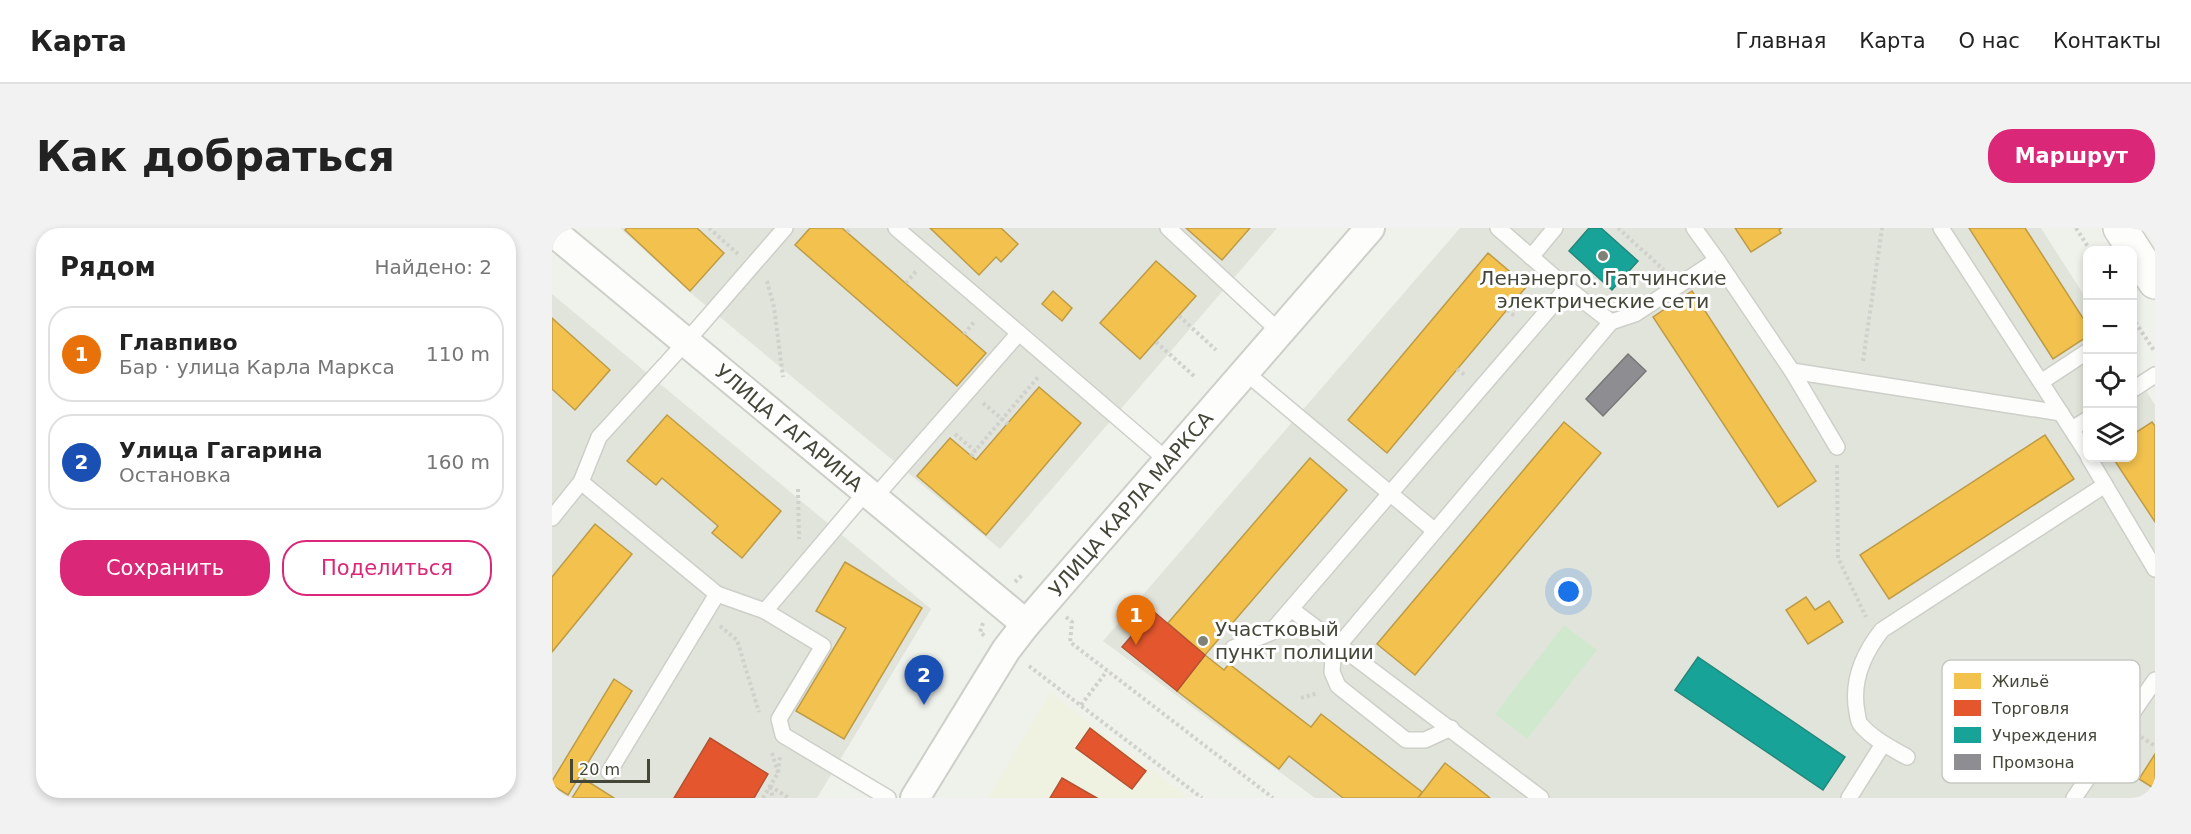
<!DOCTYPE html>
<html lang="ru">
<meta charset="utf-8">
<style>
body{margin:0;font-family:"DejaVu Sans",sans-serif;background:#f2f2f2;color:#222}
.controls{position:absolute;right:18px;top:18px;display:grid;overflow:hidden;border-radius:12px;box-shadow:0 3px 9px #0003}
.controls button{width:54px;height:54px;display:grid;place-items:center;padding:0;border:0;border-bottom:2px solid #e0e0e0;background:#fff;color:#222;font:30px sans-serif}
.scale{position:absolute;left:18px;bottom:15px;width:80px;box-sizing:border-box;padding-left:6px;border:3px solid #444638;border-top:0;font-size:16px;line-height:21px;white-space:nowrap;color:#444638;-webkit-text-stroke:4px #fff;paint-order:stroke}
.you{position:absolute;left:1017px;top:364px;width:21px;height:21px;margin:-15px;border:4px solid #fff;border-radius:50%;background:#1a73e8;box-shadow:0 0 0 9px #1a73e833}
.badge{display:grid;place-items:center;width:39px;height:39px;border-radius:50%;background:#db2777;color:#fff;font-size:20px;font-weight:700}
.pin{position:absolute;translate:-50% -50px;filter:drop-shadow(0 2px 3px #0008)}
.pin::after{content:'';position:absolute;top:32px;width:21px;height:18px;background:inherit;clip-path:polygon(0 0,100% 0,50% 100%)}
.list{margin:0;padding:0;list-style:none}
h2{display:flex;justify-content:space-between;align-items:center;height:78px;margin:0;padding:0 24px;font-size:26px}
h2 small{font-size:20px;font-weight:400;color:#767676}
.list li{display:grid;grid-template-columns:39px 1fr auto;gap:18px;align-items:center;box-sizing:border-box;height:96px;margin:0 12px 12px;padding:0 12px;border:2px solid #e0e0e0;border-radius:24px}
.list b{display:block;font-size:22px;white-space:nowrap}
.list p{margin:0;font-size:20px;white-space:nowrap;color:#767676}
.list em{font-size:20px;font-style:normal;color:#767676}
.actions{display:flex;gap:12px;padding:18px 24px}
.actions a{flex:1;padding:14px 0;border:2px solid #db2777;border-radius:24px;text-align:center;font-size:21px;color:#db2777}
.actions .main{background:#db2777;color:#fff}
.icon{flex:none;width:33px;height:33px;fill:none;stroke:currentColor;stroke-width:2;stroke-linecap:round;stroke-linejoin:round}
.map{position:relative;flex:none;width:1603px;height:570px;overflow:hidden;border-radius:24px}
header{display:flex;align-items:center;gap:36px;box-sizing:border-box;height:84px;padding:0 30px;background:#fff;border-bottom:2px solid #e0e0e0}
header strong{font-size:28px}
nav{display:flex;gap:33px;margin-inline-start:auto;font-size:21px}
.intro{display:flex;align-items:center;justify-content:space-between;box-sizing:border-box;height:144px;padding:0 36px}
h1{margin:0;font-size:42px}
.button{padding:15px 27px;border-radius:24px;background:#db2777;color:#fff;font-size:21px;font-weight:700}
main{display:flex;gap:36px;padding:0 36px}
aside{flex:1;background:#fff;border-radius:24px;box-shadow:0 3px 9px #0003}
.map>svg:first-child{display:block}
</style>
<header>
<strong>Карта</strong>
<nav><a>Главная</a><a>Карта</a><a>О нас</a><a>Контакты</a></nav>
</header>
<div class="intro"><h1>Как добраться</h1><a class="button">Маршрут</a></div>
<main>
<aside>
<h2>Рядом<small>Найдено: 2</small></h2>
<ul class="list">
<li><span class="badge" style="background:#e8710a">1</span><div><b>Главпиво</b><p>Бар · улица Карла Маркса</p></div><em>110 m</em></li>
<li><span class="badge" style="background:#1a4fb4">2</span><div><b>Улица Гагарина</b><p>Остановка</p></div><em>160 m</em></li>
</ul>
<div class="actions"><a class="main">Сохранить</a><a>Поделиться</a></div>
</aside>
<div class="map">
<svg width="1603" height="570" viewBox="0 0 1603 570">
<rect width="100%" height="100%" fill="#eff1eb"/>
<g fill="#e1e4da">
<polygon points="68,0 725,0 448,321 140,66"/>
<polygon points="908,0 1489,0 1535,72 1536,230 1580,230 1581,142 1603,177 1603,570 763,570 551,413"/>
<polygon points="0,66 379,381 265,570 0,570"/>
</g>
<polygon fill="#eff2e0" points="498,465 636,570 436,570"/>
<polygon fill="#d0e9ce" points="1012,397 1045,422 975,511 943,486"/>
<g fill="#f2c14e" stroke="#be9c47" stroke-width="1.5">
<polygon points="75,0 145,0 172,25 138,63 73,2"/>
<polygon points="258,0 290,0 434,125 405,158 243,17"/>
<polygon points="378,0 449,0 466,16 449,34 444,29 427,47"/>
<polygon points="634,0 698,0 670,32"/>
<polygon points="1183,0 1230,0 1227,2 1229,5 1199,24"/>
<polygon points="1417,0 1473,0 1536,98 1536,108 1501,131"/>
<polygon points="936,25 975,58 835,225 796,192"/>
<polygon points="604,33 644,68 588,131 548,95"/>
<polygon points="501,63 520,80 510,93 490,76"/>
<polygon points="1140,63 1264,253 1226,279 1101,89"/>
<polygon points="0,90 58,142 23,182 0,161"/>
<polygon points="487,159 529,195 434,307 365,248 398,210 424,232"/>
<polygon points="115,187 229,283 190,330 160,305 166,298 110,250 104,257 75,233"/>
<polygon points="1012,194 1049,225 863,447 825,416"/>
<polygon points="1600,194 1603,198 1603,294 1561,230 1580,230 1580,207"/>
<polygon points="1493,207 1522,251 1337,371 1308,327"/>
<polygon points="758,230 795,262 653,427 616,395"/>
<polygon points="43,296 80,326 0,424 0,349"/>
<polygon points="293,334 370,380 292,511 244,483 294,400 264,383"/>
<polygon points="1254,369 1263,382 1277,373 1291,394 1256,416 1234,382"/>
<polygon points="653,427 672,442 677,436 759,499 769,486 870,564 866,570 791,570 737,528 727,541 625,463"/>
<polygon points="62,451 80,463 16,567 0,557 0,553"/>
<polygon points="1603,526 1603,561 1587,551"/>
<polygon points="893,535 923,558 938,570 866,570"/>
<polygon points="32,551 62,570 20,570"/>
</g>
<g fill="#e4572e" stroke="#b45231" stroke-width="1.5">
<polygon points="601,383 653,427 625,463 570,419"/>
<polygon points="538,500 594,543 580,561 524,520"/>
<polygon points="158,510 216,546 202,570 122,570"/>
<polygon points="510,550 536,565 545,570 498,570"/>
</g>
<g fill="#17a398" stroke="#24877b" stroke-width="1.5">
<polygon points="1037,0 1049,0 1086,33 1060,62 1017,23"/>
<polygon points="1146,429 1293,529 1271,562 1123,462"/>
</g>
<polygon fill="#8d8d92" stroke="#777877" stroke-width="1.5" points="1076,126 1094,143 1051,188 1034,171"/>
<g fill="none" stroke-linecap="round" stroke-linejoin="round">
<defs>
<g id="service">
<polyline points="616,0 728,104"/>
<polyline points="1142,0 1165,32"/>
<polyline points="1389,0 1536,227"/>
<polyline points="979,29 1003,0"/>
<polyline points="1059,94 1083,86 1165,32 1240,143 1285,219"/>
<polyline points="467,105 616,233"/>
<polyline points="1240,143 1509,185"/>
<polyline points="693,144 883,303"/>
<polyline points="1489,154 1536,123"/>
<polyline points="1580,162 1603,147"/>
<polyline points="1520,201 1536,191"/>
<polyline points="1537,230 1603,341"/>
<polyline points="29,254 165,366 213,383 271,418 227,491 231,507 336,570"/>
<polyline points="322,270 467,105 344,0"/>
<polyline points="0,290 29,254 47,209 134,114 233,0"/>
<polyline points="739,381 989,570"/>
<polyline points="213,383 314,264"/>
<polyline points="681,420 718,405 1015,60 946,0"/>
<polyline points="899,500 873,512 854,512 786,458 780,444 781,432 787,417 1059,94 1015,60"/>
<path d="M1355 529C1339 520 1321 511 1309 497 1306 494 1306 489 1305 484 1299 453 1311 426 1330 402L1553 257"/>
<polyline points="57,544 165,366"/>
<polyline points="1297,570 1331,516"/>
<polyline points="1522,570 1603,452"/>
</g>
<g id="minor">
<polyline points="0,3 474,396"/>
<polyline points="363,570 454,422 474,396 818,0"/>
</g>
<polyline id="tertiary" points="1568,0 1603,54"/>
</defs>
<use href="#service" stroke="#cdcfc9" stroke-width="18"/>
<use href="#minor" stroke="#cdcfc9" stroke-width="32"/>
<use href="#tertiary" stroke="#cdcfc9" stroke-width="36"/>
<g stroke="#d0d1cc" stroke-width="4" stroke-dasharray="3 3" stroke-linecap="butt">
<polyline points="157,0 186,26"/>
<polyline points="1066,0 1112,42"/>
<polyline points="1524,0 1538,22"/>
<polyline points="295,4 299,0"/>
<polyline points="215,53 222,79 231,149"/>
<polyline points="354,55 365,42"/>
<polyline points="955,82 964,89"/>
<polyline points="627,88 664,122"/>
<polyline points="1580,89 1603,124"/>
<polyline points="412,106 423,93"/>
<polyline points="604,114 642,148"/>
<polyline points="1311,133 1330,0"/>
<polyline points="905,141 914,148"/>
<polyline points="431,175 456,196"/>
<polyline points="403,206 423,223 487,148"/>
<polyline points="419,228 423,223"/>
<polyline points="1285,237 1286,330 1314,389"/>
<polyline points="246,261 247,311"/>
<polyline points="463,354 470,347"/>
<polyline points="514,389 520,394 518,414 721,570"/>
<polyline points="431,395 428,404 433,408"/>
<polyline points="168,398 185,412 207,484"/>
<polyline points="477,438 650,570"/>
<polyline points="749,470 766,465"/>
<polyline points="529,477 555,443"/>
<polyline points="1589,509 1603,518"/>
<polyline points="220,525 226,545"/>
<polyline points="218,558 237,570"/>
<polyline points="218,559 221,570"/>
<polyline points="211,570 226,545 228,529"/>
</g>
<use href="#service" stroke="#fdfdfc" stroke-width="15"/>
<use href="#minor" stroke="#fdfdfc" stroke-width="28"/>
<use href="#tertiary" stroke="#fdfdfc" stroke-width="33"/>
</g>
<g fill="#808277" stroke="#fff" stroke-width="2">
<circle cx="1051" cy="28" r="6"/>
<circle cx="651" cy="413" r="6"/>
</g>
<g text-anchor="middle" stroke-width="6" stroke-linejoin="round" paint-order="stroke">
<g font-size="20" fill="#444638" stroke="#fff">
<text x="1051" y="57">Ленэнерго. Гатчинские<tspan x="1051" dy="23">электрические сети</tspan></text>
<text x="663" y="408" text-anchor="start">Участковый<tspan x="663" dy="23">пункт полиции</tspan></text>
</g>
<g font-size="20" fill="#444638" stroke="#fff">
<text transform="translate(237 200) rotate(40)" y="7">УЛИЦА ГАГАРИНА</text>
<text transform="translate(579 276) rotate(-49)" y="7">УЛИЦА КАРЛА МАРКСА</text>
</g>
</g>
<rect x="1390" y="432" width="198" height="123" rx="9" fill="#fff" stroke="#c7c8c3" stroke-width="1.5"/>
<rect x="1402" y="445" width="27" height="16" fill="#f2c14e"/>
<rect x="1402" y="472" width="27" height="16" fill="#e4572e"/>
<rect x="1402" y="499" width="27" height="16" fill="#17a398"/>
<rect x="1402" y="526" width="27" height="16" fill="#8d8d92"/>
<g font-size="16" fill="#444638">
<text x="1440" y="459">Жильё</text>
<text x="1440" y="486">Торговля</text>
<text x="1440" y="513">Учреждения</text>
<text x="1440" y="540">Промзона</text>
</g>
</svg>
<div class="controls">
<button>+</button>
<button>−</button>
<button><svg class="icon" aria-label="locate" viewBox="0 0 24 24"><circle cx="12" cy="12" r="6"/><path d="M12 2v4M12 18v4M2 12h4M18 12h4"/></svg></button>
<button><svg class="icon" aria-label="layers" viewBox="0 0 24 24"><path d="M12 4l9 5-9 5-9-5zM3 14l9 5 9-5"/></svg></button>
</div>
<div class="scale">20 m</div>
<div class="you"></div>
<div class="pin badge" style="left:584px;top:417px;background:#e8710a">1</div>
<div class="pin badge" style="left:372px;top:477px;background:#1a4fb4">2</div>
</div>
</main>
